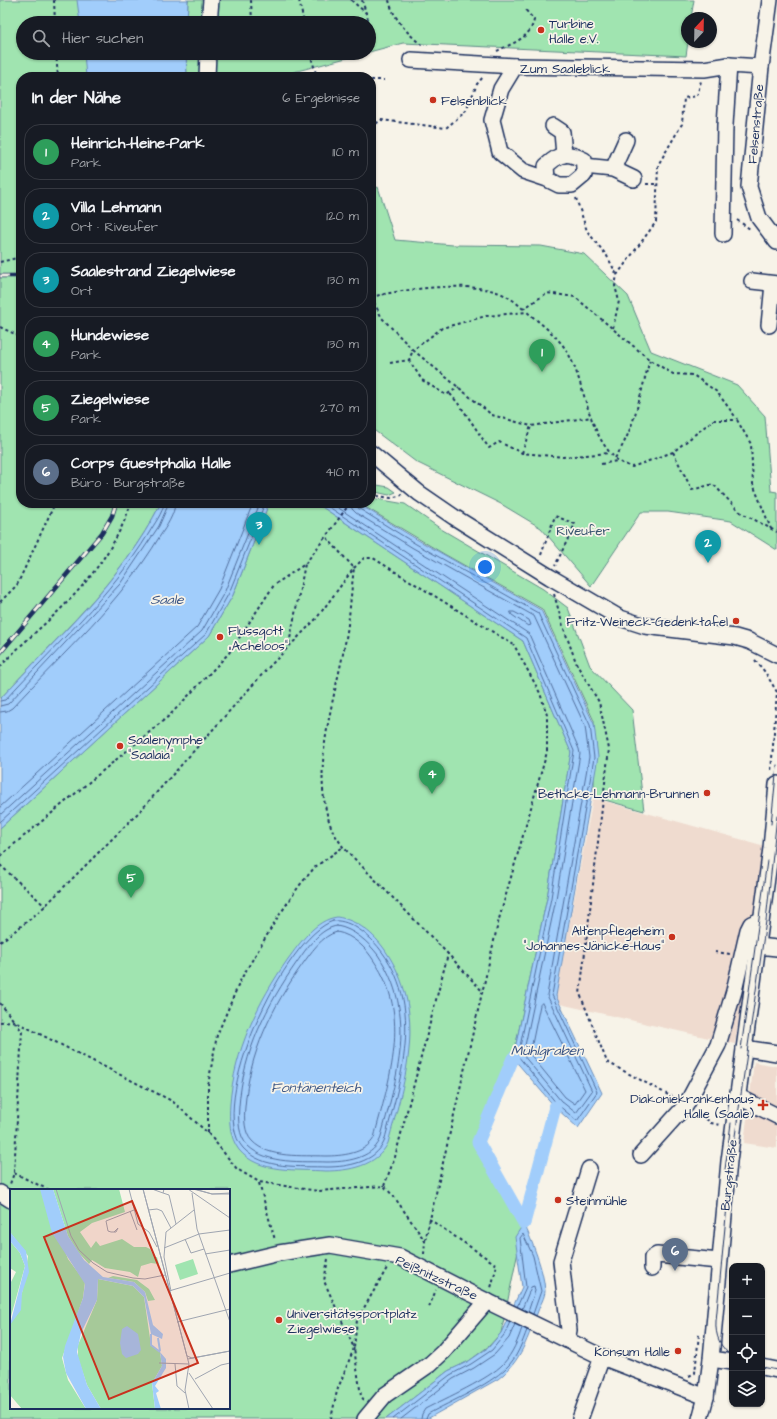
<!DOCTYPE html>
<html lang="de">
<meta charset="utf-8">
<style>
body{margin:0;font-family:"Architects Daughter",sans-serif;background:#242831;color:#f1f3f6}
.controls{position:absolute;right:12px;bottom:12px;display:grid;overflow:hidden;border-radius:8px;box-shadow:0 1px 3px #0004}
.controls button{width:36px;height:36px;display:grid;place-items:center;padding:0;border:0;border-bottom:1px solid #363941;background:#171b24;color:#f1f3f6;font:20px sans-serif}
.compass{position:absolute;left:681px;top:12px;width:36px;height:36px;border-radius:50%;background:#171b24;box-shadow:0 1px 3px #0004;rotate:22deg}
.you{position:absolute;left:485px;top:567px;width:14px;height:14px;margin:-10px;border:3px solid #fff;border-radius:50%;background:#1a73e8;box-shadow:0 0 0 6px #1a73e833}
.badge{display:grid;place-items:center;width:26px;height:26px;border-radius:50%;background:#ea580c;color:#fff;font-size:13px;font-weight:700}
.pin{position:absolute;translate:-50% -33px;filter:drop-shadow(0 1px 2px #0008)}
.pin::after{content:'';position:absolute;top:21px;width:14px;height:12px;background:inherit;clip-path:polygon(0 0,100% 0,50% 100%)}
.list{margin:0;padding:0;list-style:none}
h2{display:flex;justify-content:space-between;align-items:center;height:52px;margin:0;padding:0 16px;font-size:17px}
h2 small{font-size:13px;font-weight:400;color:#9ea1a6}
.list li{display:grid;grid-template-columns:26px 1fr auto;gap:12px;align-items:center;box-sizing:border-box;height:56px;margin:0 8px 8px;padding:0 8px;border:1px solid #363941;border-radius:16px}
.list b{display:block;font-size:15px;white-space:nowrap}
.list p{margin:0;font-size:13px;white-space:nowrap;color:#9ea1a6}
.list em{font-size:13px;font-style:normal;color:#9ea1a6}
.icon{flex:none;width:22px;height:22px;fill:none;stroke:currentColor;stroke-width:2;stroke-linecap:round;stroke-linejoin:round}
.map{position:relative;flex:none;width:777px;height:1419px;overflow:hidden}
.search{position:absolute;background:#171b24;box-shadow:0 1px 3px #0004;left:16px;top:16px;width:360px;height:44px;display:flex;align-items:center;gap:10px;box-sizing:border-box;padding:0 14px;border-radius:22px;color:#9ea1a6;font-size:15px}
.panel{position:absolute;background:#171b24;box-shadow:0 1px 3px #0004;left:16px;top:72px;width:360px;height:436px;border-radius:16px}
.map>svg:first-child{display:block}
</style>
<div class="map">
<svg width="777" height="1419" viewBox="0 0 777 1419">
<rect width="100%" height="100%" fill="#f7f3e8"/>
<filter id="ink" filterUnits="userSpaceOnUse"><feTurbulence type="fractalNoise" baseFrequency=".025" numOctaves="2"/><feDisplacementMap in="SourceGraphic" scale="8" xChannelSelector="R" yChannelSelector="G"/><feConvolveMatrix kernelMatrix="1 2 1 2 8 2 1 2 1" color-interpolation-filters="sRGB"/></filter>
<g filter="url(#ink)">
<g fill="#efdbcf">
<polygon points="593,798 765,846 735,1044 560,1004 556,996"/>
<polygon points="754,1062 777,1066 777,1148 744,1143"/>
</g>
<g fill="#a0e4b0" stroke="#5e8a87" fill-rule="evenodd">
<path d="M0 0H92L90 23H23V53H88L91 77H21V503H161C121 582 58 635 0 699Z"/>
<polygon points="188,0 694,0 691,18 687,18 688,42 686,56 403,43 369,52 369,23 187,23"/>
<polygon points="186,53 365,53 290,73 290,77 187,77"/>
<polygon points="378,187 395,240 453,245 541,246 584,254 628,296 651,351 737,385 765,416 771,491 777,492 777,550 731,521 668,512 641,512 591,586 541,528 501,504 416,462 371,428 371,190"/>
<polygon points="371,484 389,487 396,492 389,495 371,491"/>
<polygon points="371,498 405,504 441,529 543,589 568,608 590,666 632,710 644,811 594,797 594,721 542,609 444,554 362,505 363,503 371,503"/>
<path d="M269 503H316L523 641 571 752 547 898 513 1058 478 1142 524 1223 501 1333 489 1346 469 1361 448 1371 386 1419H0V828L209 636 233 595ZM11 1190H229V1408H11Z"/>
</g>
<g fill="#a1cdfb" stroke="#6b8ebc">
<polygon points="77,0 188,0 187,23 80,23"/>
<polygon points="84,53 186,53 187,77 86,77"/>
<path d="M161 503H269L233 595 209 636 0 828V699C59 635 121 582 161 503Z"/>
<polygon points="316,503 357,503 418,540 541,610 594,724 598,757 556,996 602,1093 578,1128 555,1107 513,1058 547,898 571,752 523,641"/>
<path d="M337 917C357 920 374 934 385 950 428 1013 406 1076 388 1143 377 1166 349 1171 325 1171 298 1169 259 1174 239 1150 229 1137 229 1119 230 1104 234 1051 258 1002 288 959 300 943 315 920 337 917Z"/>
<path d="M524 1223C532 1242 544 1270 545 1291 545 1297 540 1305 538 1311 528 1337 521 1362 498 1379L427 1419H386L448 1371 469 1361 489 1347 501 1333 522 1287 515 1237Z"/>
</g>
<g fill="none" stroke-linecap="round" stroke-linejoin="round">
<g stroke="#516e9d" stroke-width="1">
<polyline points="323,503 526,638 574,751 551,898 518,1056 557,1104 577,1121 597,1092 552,995 594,758 590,725 538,613 416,544 358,508 356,503"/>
<polyline points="331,503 529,634 579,749 580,754 556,899 523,1055 561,1101 576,1113 592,1091 547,995 589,757 585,726 534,616 413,548 356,513 352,509 351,503"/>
<polygon points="511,612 514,612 529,620 531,625 528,626 512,615"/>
<path d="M0 701 5 700C54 646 111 596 149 533 154 524 163 513 164 503"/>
<polyline points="0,706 8,704 120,584 159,526 169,503"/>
<path d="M0 712 7 711 12 708C64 652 121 602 160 536 166 527 175 514 175 503"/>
<polyline points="0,807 197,627 219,589 253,503"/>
<polyline points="0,815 202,631 225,591 260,503"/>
<polyline points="0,822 206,634 229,593 265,503"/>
<path d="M333 921C347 919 363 931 373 941 427 999 402 1074 384 1142 375 1162 348 1167 327 1167 300 1166 263 1170 243 1148 205 1106 285 936 333 921Z"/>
<path d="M337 926C354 929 368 942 378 955 418 1015 397 1076 380 1140 371 1159 345 1162 327 1162 302 1161 268 1165 248 1146 238 1136 238 1119 239 1106 243 1052 267 1005 297 962 306 949 320 928 337 926Z"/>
<path d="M337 932C353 935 366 948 374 961 412 1016 389 1079 374 1138 365 1154 341 1156 325 1156 302 1155 269 1159 252 1141 244 1133 244 1118 245 1107 249 1054 272 1007 302 965 310 954 322 935 337 932Z"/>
<polygon points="542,1003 585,1090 575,1104 565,1097 530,1054 540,1005"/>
<polyline points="517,1307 526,1287 520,1238 523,1234 533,1256 541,1291 533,1314"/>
<polyline points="522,1309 531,1287 534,1286 535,1291 528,1312"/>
<polyline points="393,1419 450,1375 471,1364 492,1350 504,1335 510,1322"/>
<polyline points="401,1419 453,1379 474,1368 495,1354 509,1338 515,1324"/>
<path d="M421 1419 422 1414 425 1409C446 1398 489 1379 503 1364 513 1353 518 1340 522 1328"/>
<path d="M426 1419 428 1414C451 1401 488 1386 506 1368 517 1358 522 1343 527 1330"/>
</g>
<g stroke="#a1cdfb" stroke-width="13">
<polyline points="513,1058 478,1142 524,1223"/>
<polyline points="524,1223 555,1107"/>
</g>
<defs>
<g id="minor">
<polyline points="770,0 761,67 749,187 759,218 777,242"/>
<polyline points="209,23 211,0"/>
<polyline points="411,60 515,66"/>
<polyline points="207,77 208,53"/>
<polyline points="553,126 562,132 564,155"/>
<polyline points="584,166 613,169 634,179"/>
<polyline points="613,169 626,140"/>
<path d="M547 179 546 166C560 153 566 151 584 160V175L572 185H559L547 179 523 171 500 152 492 120 501 89 515 66 704 69 729 65 761 67"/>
<polyline points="723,234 725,125 729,65"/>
<polyline points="752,281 777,284"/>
<polyline points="769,325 773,284"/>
<polyline points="371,453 419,493 454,517 550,577 620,618 645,626 735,637 749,641 777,655"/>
<polyline points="758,946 777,948"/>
<polyline points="744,1048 777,1053"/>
<polyline points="737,1096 777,1116"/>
<polyline points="641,1155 686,1105 718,1045 734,991 748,930 751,924 761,920"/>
<polyline points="0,1193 11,1200"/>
<polyline points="229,1265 279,1253 330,1245 400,1257 472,1294 602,1357 706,1397"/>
<polyline points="652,1268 652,1258 657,1255 719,1261"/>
<polyline points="567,1340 569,1330 561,1261 589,1169"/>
<polyline points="711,1359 732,1362"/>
<polyline points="762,1367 777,1370"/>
<polyline points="365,1419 385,1395 430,1364 443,1352 487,1301"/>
<polyline points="580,1419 602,1357"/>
<polyline points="700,1419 706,1397 711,1359 729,1161 771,848 777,784"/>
</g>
</defs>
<use href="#minor" stroke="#1b2f5e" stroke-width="18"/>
<g stroke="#1b2f5e" stroke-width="2" stroke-dasharray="3 3" stroke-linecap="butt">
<polyline points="54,0 55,23"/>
<polyline points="251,0 252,23"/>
<polyline points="299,0 304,23"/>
<polyline points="351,0 366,13"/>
<polyline points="362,0 371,29 369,31"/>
<path d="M389 0C393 19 409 35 424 47"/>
<path d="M497 51C512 43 530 39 534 20L524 8"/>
<polyline points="56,53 58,77"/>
<polyline points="310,53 317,77"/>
<polyline points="312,58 326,53"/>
<polyline points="317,77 324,77"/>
<polyline points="371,80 384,80"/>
<polyline points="371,127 381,120 446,128 466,111 477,84 483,77"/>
<polyline points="646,184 657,184"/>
<polyline points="576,198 587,231 607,256 617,275"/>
<polyline points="737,220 750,229"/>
<polyline points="0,262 21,257"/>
<path d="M371 297 382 318 413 350 442 328 486 316 527 312C541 324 558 336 568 353 586 386 587 432 616 459 620 463 627 465 632 467L673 452 713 420H737L751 444 753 484 771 529"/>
<path d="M371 297C404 289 476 279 506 296 512 299 518 304 523 309"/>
<polyline points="523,309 547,293 575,297 650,360 673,374 693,375 717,392 737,419"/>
<polyline points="0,327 21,337"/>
<polyline points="613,328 619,301 615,286 617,275 656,222 658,165 682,124 684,98 697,96 701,81"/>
<polyline points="409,360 422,380 446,395 459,387"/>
<polyline points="390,363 409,360 413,350 492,415 531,426 592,417"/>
<path d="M450 394C465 410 476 430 489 448L499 442 522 453 563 457 609 453"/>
<polyline points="673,452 692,490 713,484 740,512 777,532"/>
<polyline points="522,453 531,426"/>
<path d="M615 458C635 429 640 393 650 360"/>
<polyline points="601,464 617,461"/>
<polyline points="371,495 391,498 402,495"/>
<path d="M350 503 327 535 328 539 354 568C351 591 350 615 346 638 336 697 308 771 332 829 335 836 340 842 343 847L448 954 483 992"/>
<polyline points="541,555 555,516 575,524 555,566"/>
<polyline points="554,594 563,626 577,665 599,702 609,749 580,994 607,1062 674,1098"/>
<polyline points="0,602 17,585 55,503"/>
<polyline points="289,644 305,564"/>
<polyline points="755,660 765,672 777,692 771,772"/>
<path d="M0 667C16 649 34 634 51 618 85 587 117 547 131 503"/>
<polyline points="0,856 170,715 229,653 274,585 305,564 327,535"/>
<polyline points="0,865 45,906"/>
<polyline points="0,942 28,921 45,906 141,810 267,669 316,619 354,568 364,558 373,558 514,645 540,693 547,715 547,752 499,919 425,1241"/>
<polyline points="715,952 730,954"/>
<polyline points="0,1003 22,1031 14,1173 10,1184"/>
<polyline points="0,1022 14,1021 172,1101 208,1133 237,1169 259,1182 318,1191 384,1186 395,1198 425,1241 424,1254"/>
<polyline points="697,1111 711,1123 720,1125"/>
<polyline points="208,1133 208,1085 217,1035 241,979 276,920 299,886 315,867 343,847"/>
<polyline points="14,1173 49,1190"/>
<polyline points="259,1183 275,1240"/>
<polyline points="384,1186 395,1157 448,954"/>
<polyline points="429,1219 497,1265 491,1288"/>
<polyline points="328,1259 324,1281 354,1348 337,1391 331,1419"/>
<polyline points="429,1307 436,1290"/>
<polyline points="689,1376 695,1373 699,1334"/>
<polyline points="364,1400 361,1396 354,1348 357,1320 387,1268"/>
</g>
<use href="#minor" stroke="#f7f3e8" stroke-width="15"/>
<g stroke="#1b2f5e" stroke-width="1">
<polyline points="771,824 777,765"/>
<polyline points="741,1049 767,861"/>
<polyline points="725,1170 731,1123"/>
<path d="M732 1356C720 1348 715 1335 716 1321L731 1164 766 921 777 816"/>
<polyline points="762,1367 777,1370"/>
</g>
<defs>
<g id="rail">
<polyline points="0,276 21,276"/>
<polyline points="0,653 102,533 112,516 116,503"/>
</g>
</defs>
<use href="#rail" stroke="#1b2f5e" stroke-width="4.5"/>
<use href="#rail" stroke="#f7f3e8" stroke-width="3" stroke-dasharray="9" stroke-linecap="butt"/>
</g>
</g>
<g fill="#c8321e" stroke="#f7f3e8" stroke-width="1.5">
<circle cx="541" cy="30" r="4"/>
<circle cx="433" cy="100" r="4"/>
<circle cx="736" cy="621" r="4"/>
<circle cx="220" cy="637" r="4"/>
<circle cx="120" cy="746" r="4"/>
<circle cx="707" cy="793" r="4"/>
<circle cx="672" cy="937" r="4"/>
<path d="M761 1099h4v4h4v4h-4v4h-4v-4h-4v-4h4z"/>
<circle cx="558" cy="1200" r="4"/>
<circle cx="279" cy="1320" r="4"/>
<circle cx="678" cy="1351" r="4"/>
</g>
<g text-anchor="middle" stroke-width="3.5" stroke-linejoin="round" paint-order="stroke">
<g font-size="13" fill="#1b2f5e" stroke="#f7f3e8" text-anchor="start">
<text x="549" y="28">Turbine<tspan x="549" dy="15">Halle e.V.</tspan></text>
<text x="441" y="105">Felsenblick</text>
<text x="728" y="626" text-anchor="end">Fritz-Weineck-Gedenktafel</text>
<text x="228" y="635">Flussgott<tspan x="228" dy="15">„Acheloos“</tspan></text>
<text x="128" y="744">Saalenymphe<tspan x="128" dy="15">"Saalaia"</tspan></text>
<text x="699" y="798" text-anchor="end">Bethcke-Lehmann-Brunnen</text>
<text x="664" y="935" text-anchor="end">Altenpflegeheim<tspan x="664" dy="15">"Johannes-Jänicke-Haus"</tspan></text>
<text x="754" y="1103" text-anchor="end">Diakoniekrankenhaus<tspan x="754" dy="15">Halle (Saale)</tspan></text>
<text x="566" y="1205">Steinmühle</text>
<text x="287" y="1318">Universitätssportplatz<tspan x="287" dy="15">Ziegelwiese</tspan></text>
<text x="670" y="1356" text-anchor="end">Konsum Halle</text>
</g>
<g font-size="13" fill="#1b2f5e" stroke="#f7f3e8">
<text x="565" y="73">Zum Saaleblick</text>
<text transform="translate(755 124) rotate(-85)" y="5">Felsenstraße</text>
<text transform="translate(728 1175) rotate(-84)" y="5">Burgstraße</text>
<text transform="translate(437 1277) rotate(25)" y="5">Peißnitzstraße</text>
</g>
<g font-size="13" fill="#36536e" stroke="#f7f3e8">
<text x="583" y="535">Riveufer</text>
</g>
<g font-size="14" font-style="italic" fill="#3c5685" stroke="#f7f3e8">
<text x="167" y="604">Saale</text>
<text x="547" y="1055">Mühlgraben</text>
<text x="316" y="1092">Fontänenteich</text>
</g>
</g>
<g transform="translate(10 1189)">
<rect width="220" height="220" fill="#f7f3e8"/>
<path d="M0 0H31L58 70 75 93 73 109 52 169 58 191 76 220H12L0 206V136L12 104 18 67 0 43ZM43 0H109L115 23 82 34 70 43 81 59 86 52 90 57 112 50 124 58H136L140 60 144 68H147L149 75 141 74 131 77 128 88 120 83 95 79 82 71 79 75 68 63 58 47ZM0 52 10 64 15 77 0 131V95L6 83 0 79ZM183 70 188 85 170 91 165 76ZM103 87 127 91 139 100 145 111 138 112 135 103 124 93 98 89ZM88 90 123 97 134 108 141 156 150 163 152 177 142 194 145 220H91L77 196 68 169V156L87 111Z" fill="#a0e4b0"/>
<path d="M30 0H43L58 47 74 71 93 88 124 93 135 103 143 136 153 145 152 150 141 145 134 108 123 97 88 90 87 111 71 144 67 163 77 196 91 220H76L56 184 53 168 55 157 73 109 75 95 42 44ZM0 43 16 62 19 83 12 104 11 121 0 136 15 77 10 64 0 52ZM117 137 128 145 131 161 128 165 116 169 112 165 110 154 112 140ZM150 163 156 170V179L145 197 149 202 146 204 151 220H145L142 194 152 177Z" fill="#a1cdfb"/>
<path fill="none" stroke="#a1cdfb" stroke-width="2" d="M141 145V156L150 163M148 149 150 162"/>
<path fill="none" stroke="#9fa5b1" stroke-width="1" d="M46 0 61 47 69 61 83 74 97 83 123 89 135 90 155 86M119 0 128 35 139 43 147 58M133 0 179 175 175 201 179 220M133 0 177 167 182 169 220 162M142 0 153 4 154 0M178 0 220 29M183 0 202 5H220M185 0 202 5 220 4M153 4 159 6 166 35M182 4 187 40 220 133M138 21 147 20 152 22 161 39M120 22 127 41M104 43 108 39 106 43H101L98 42 96 32 124 21M175 50 181 64 194 60M154 59 189 45 220 41M195 65 220 61M159 102 220 84M161 102 154 68 156 43 184 21M167 133 220 120M178 170 220 162M149 174 179 175M165 175 167 197 175 204M179 184 203 220M185 190 211 176 220 174"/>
<path fill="#c8321e" fill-opacity="0.15" stroke="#c8321e" stroke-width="2" d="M122 12 188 174 99 210 34 48Z"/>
<rect width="220" height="220" fill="none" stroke="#1b2f5e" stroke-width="2"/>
</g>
</svg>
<div class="controls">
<button>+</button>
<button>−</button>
<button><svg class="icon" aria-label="locate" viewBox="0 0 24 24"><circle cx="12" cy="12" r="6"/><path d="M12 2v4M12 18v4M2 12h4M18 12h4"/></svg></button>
<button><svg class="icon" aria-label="layers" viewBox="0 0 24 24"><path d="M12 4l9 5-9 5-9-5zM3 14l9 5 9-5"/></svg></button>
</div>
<svg class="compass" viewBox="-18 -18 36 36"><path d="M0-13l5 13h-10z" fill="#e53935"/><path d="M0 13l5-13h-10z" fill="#9ea1a6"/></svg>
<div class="you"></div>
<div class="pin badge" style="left:542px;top:372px;background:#2e9e5b">1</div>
<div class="pin badge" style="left:708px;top:563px;background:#0f9aa8">2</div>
<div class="pin badge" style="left:259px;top:545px;background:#0f9aa8">3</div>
<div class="pin badge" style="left:432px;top:794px;background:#2e9e5b">4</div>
<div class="pin badge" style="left:131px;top:898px;background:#2e9e5b">5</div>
<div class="pin badge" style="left:675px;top:1271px;background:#5c6f8a">6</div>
<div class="search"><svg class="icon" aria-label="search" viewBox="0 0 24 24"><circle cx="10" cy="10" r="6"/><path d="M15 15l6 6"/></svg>Hier suchen</div>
<section class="panel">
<h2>In der Nähe<small>6 Ergebnisse</small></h2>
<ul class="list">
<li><span class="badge" style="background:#2e9e5b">1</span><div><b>Heinrich-Heine-Park</b><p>Park</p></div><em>110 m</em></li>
<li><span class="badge" style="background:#0f9aa8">2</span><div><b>Villa Lehmann</b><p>Ort · Riveufer</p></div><em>120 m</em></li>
<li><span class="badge" style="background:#0f9aa8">3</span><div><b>Saalestrand Ziegelwiese</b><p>Ort</p></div><em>130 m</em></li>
<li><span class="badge" style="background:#2e9e5b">4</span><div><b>Hundewiese</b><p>Park</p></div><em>130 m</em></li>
<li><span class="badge" style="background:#2e9e5b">5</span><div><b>Ziegelwiese</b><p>Park</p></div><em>270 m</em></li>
<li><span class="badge" style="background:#5c6f8a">6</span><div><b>Corps Guestphalia Halle</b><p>Büro · Burgstraße</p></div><em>410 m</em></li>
</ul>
</section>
</div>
